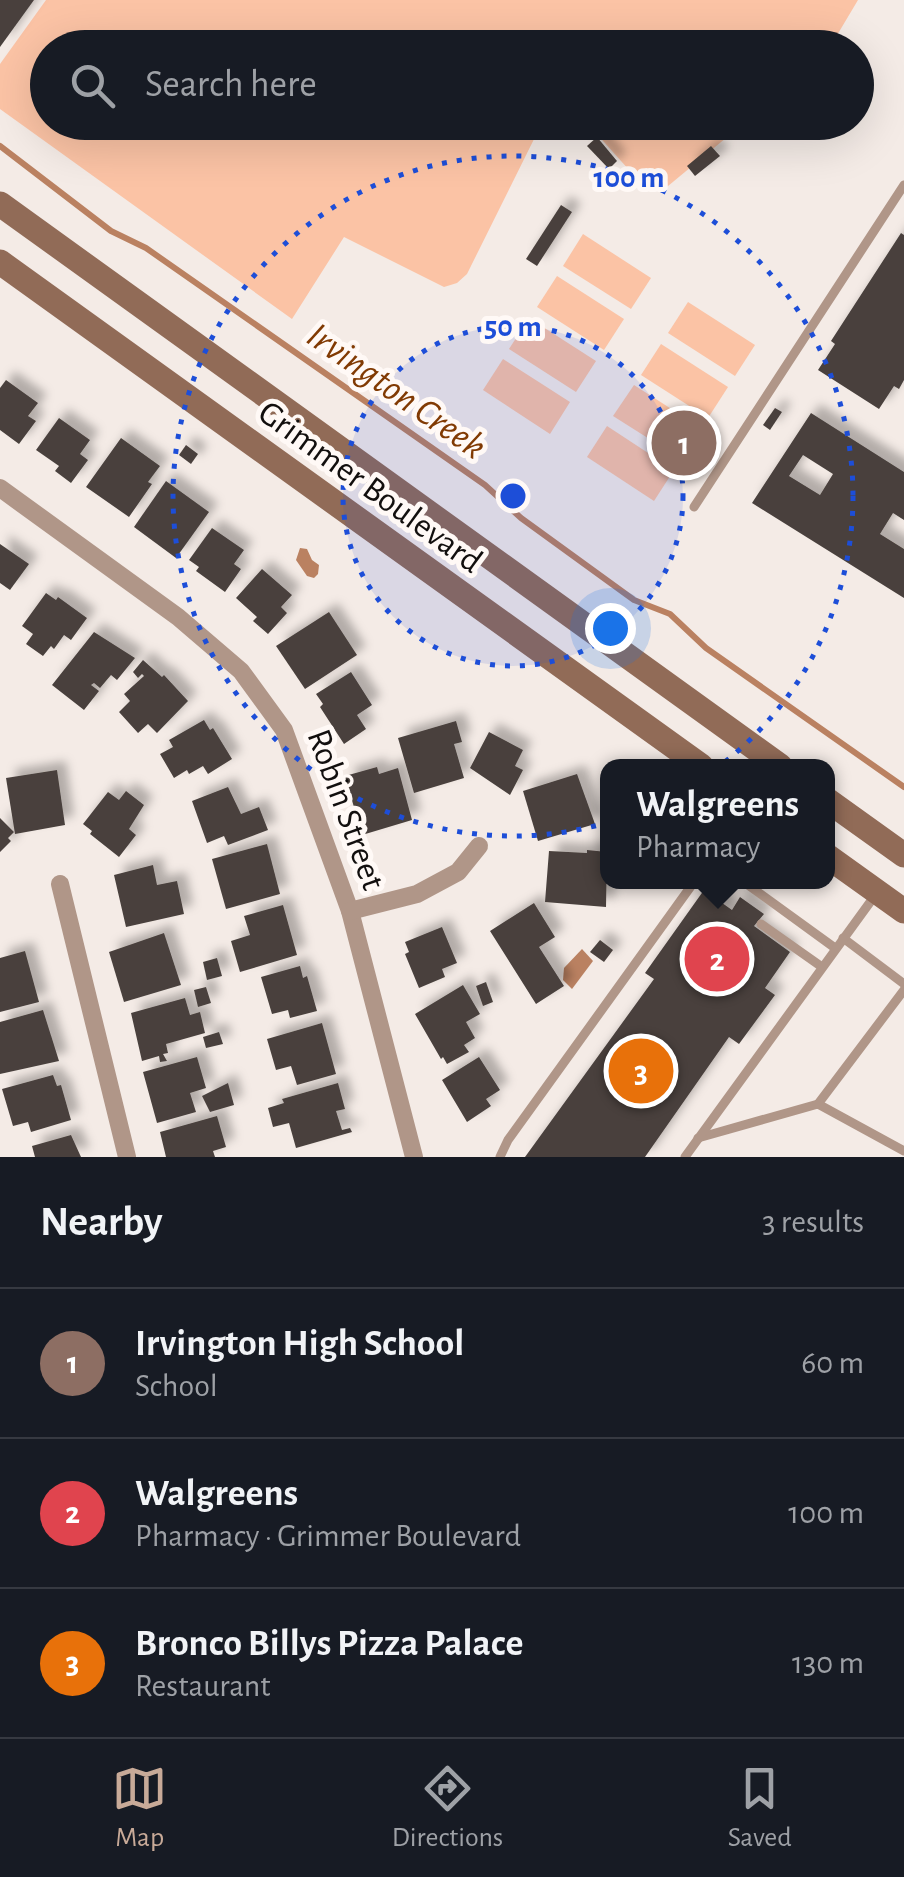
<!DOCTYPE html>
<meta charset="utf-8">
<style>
body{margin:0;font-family:"Alegreya Sans",sans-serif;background:#242831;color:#f1f3f6}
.you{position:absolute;left:610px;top:628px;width:35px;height:35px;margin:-25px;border:8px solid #fff;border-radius:50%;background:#1a73e8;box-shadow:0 0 0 15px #1a73e833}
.badge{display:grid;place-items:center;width:65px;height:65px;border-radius:50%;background:#c8aa98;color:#fff;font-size:32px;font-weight:700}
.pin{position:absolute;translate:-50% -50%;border:5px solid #fff;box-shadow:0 2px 10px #0006}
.popup{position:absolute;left:600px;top:759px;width:235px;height:130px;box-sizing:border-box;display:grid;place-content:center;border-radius:20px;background:#171b24;filter:drop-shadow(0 2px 8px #0005);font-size:32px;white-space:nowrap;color:#9ea1a6}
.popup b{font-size:38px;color:#f1f3f6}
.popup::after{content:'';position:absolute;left:50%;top:100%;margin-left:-20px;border:20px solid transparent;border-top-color:#171b24}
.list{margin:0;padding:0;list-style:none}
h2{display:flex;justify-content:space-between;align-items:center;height:130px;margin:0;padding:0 40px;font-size:42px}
h2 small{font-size:32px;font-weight:400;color:#9ea1a6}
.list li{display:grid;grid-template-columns:65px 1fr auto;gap:30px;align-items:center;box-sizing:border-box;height:150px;padding:0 40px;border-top:2px solid #363941}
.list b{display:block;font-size:38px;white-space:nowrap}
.list p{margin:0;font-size:32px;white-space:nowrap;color:#9ea1a6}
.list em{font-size:32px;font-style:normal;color:#9ea1a6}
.icon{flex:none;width:55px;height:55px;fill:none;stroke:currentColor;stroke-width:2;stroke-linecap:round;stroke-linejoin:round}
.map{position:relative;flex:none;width:904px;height:1157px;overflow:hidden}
.search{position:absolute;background:#171b24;box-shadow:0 10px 40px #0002;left:30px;right:30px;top:30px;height:110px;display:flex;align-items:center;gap:25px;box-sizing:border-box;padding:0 35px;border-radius:55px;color:#9ea1a6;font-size:38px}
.sheet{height:580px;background:#171b24}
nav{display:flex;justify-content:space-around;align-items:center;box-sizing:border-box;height:140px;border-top:2px solid #363941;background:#171b24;font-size:28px;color:#9ea1a6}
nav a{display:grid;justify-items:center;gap:5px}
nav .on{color:#c8aa98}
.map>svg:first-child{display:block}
</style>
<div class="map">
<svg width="904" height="1157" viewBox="0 0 904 1157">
<defs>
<filter id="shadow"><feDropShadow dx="9" dy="-9" stdDeviation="5" flood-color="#0004"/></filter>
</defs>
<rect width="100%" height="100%" fill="#f4ebe6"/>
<g fill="#fbc3a5">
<polygon points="46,0 858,0 830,47 48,48 48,122 542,123 467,274 457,283 444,287 344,237 292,319 0,109 0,64"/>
<polygon points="587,123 744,123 662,191 647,190"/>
<polygon points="583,234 651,278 631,309 563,266"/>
<polygon points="557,276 624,319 604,350 537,307"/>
<polygon points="688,302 755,345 735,376 668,333"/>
<polygon points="529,318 596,361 576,392 509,349"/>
<polygon points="661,344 728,387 708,418 641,375"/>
<polygon points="503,359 570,402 550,434 483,390"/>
<polygon points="634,385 701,428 681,459 613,416"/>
<polygon points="607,426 674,470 654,501 587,457"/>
</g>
<g fill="#ba8161">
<polygon points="300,548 307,549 312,560 319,565 318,574 314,578 307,576 296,560"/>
<polygon points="582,949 593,961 572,989 563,980 564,968"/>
</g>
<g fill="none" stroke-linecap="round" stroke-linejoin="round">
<polyline stroke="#ba8161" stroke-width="6" points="0,146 111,231 146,248 485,485 521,518 634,600 670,614 706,648 904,787"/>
</g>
<g fill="#49413d" fill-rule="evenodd" filter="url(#shadow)">
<polygon points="0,0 34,0 0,47"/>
<polygon points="597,137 617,161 609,169 587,146"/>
<polygon points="711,146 720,156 695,176 687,166"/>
<polygon points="561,205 572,212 537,266 526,259"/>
<polygon points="901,233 904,235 904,380 899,389 894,386 879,409 818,370 835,344 831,341"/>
<polygon points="6,380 38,403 28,416 36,421 19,444 0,430 0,388"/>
<polygon points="775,408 782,412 770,430 763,425"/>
<path d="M811 413 904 472V520L893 513 880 534 904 549V598L752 503ZM803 455 833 474 820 495 789 476Z"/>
<polygon points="59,418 90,440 80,454 88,460 71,483 55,471 59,466 36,450"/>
<polygon points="121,438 160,466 148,482 152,484 129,517 86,487"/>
<polygon points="186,445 198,454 191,464 179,455"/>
<polygon points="166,481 209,512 176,558 134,527"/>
<polygon points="212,528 244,550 234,564 241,569 225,592 196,571 199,567 189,560"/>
<polygon points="0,544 29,564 10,590 0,583"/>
<polygon points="262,569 292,595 281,607 287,613 268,634 253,621 257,617 236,598"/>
<polygon points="46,593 56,600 58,597 87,618 71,640 64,635 54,649 51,646 43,656 26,644 33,634 22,626"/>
<polygon points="329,612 357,655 305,689 276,646"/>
<polygon points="94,632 135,658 117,680 111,675 100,688 94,683 91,685 99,691 84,710 52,685"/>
<polygon points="143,660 162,677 164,675 188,701 157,733 148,724 138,733 119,712 130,701 124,694 144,676 142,674 138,678 133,672"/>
<polygon points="351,672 372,705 357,715 366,729 344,744 320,707 323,704 316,694"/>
<polygon points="204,720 210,730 213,728 232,759 208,774 203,766 189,774 187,770 174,778 160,754 173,747 169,740"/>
<polygon points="456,721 462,742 454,744 464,778 414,793 398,738"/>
<polygon points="489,732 523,750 515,766 523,770 510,795 470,768"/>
<polygon points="377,767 379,774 398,768 412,820 362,835 345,776"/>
<polygon points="57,770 65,825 15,834 6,778"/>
<polygon points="577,774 595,824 538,841 523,791"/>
<polygon points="228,787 241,814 259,807 268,830 228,845 224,836 207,843 192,801"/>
<polygon points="126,791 144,805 129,829 136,835 119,857 90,834 92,831 83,824 108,792 119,800"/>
<polygon points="0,818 14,832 8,838 11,841 0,852"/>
<polygon points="267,844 280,894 226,909 212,859"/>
<polygon points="587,850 607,852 606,907 545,902 549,851 587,853"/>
<polygon points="153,865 157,885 177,881 184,914 126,927 114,875"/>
<polygon points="704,890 732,910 740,897 764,914 754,926 790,952 765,988 775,995 739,1044 729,1037 645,1157 525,1157 654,979 645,973"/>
<polygon points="534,903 555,937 539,947 564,986 536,1004 490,931"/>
<polygon points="283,905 297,955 240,972 231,941 250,935 244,916"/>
<polygon points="442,927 457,963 442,969 445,977 419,988 405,954 409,952 405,942"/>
<polygon points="164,933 181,985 124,1002 109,952"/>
<polygon points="600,940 613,950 604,962 590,952"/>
<polygon points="25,951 39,1002 0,1012 0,958"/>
<polygon points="217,958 222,976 207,980 203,962"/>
<polygon points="300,966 303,978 307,976 317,1011 290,1018 288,1010 272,1014 261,977"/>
<polygon points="486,982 493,1002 483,1006 476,986"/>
<polygon points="463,985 480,1014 466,1022 475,1038 464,1045 469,1052 447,1064 443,1057 441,1059 415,1014"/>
<polygon points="206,987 211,1003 198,1007 194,990"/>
<polygon points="185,998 190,1015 200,1012 205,1033 166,1044 168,1053 163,1054 167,1061 160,1062 159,1056 142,1061 131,1013"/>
<polygon points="43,1010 59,1061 0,1074 0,1022"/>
<polygon points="322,1023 336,1074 297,1085 291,1066 276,1070 267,1039"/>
<polygon points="219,1032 223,1044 206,1048 203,1037"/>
<polygon points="197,1057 206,1088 190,1093 196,1112 157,1123 143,1072"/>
<polygon points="479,1057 500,1090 486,1099 491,1106 467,1122 442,1080"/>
<polygon points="53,1075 57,1086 61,1085 71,1120 31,1132 28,1122 13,1126 2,1089"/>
<polygon points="228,1083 234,1105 210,1112 202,1096"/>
<polygon points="338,1083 345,1109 336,1111 342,1130 350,1128 352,1132 296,1148 289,1123 273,1127 268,1108 284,1103 282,1099"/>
<polygon points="217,1116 226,1147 213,1151 215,1157 166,1157 160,1132"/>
<polygon points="71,1135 81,1157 35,1157 32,1146"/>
</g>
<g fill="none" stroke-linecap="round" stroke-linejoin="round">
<g stroke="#b09688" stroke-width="9">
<polyline points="694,507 904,185"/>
<polyline points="744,882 835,948"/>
<polyline points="761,924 822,967"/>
<polyline points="843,938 904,984"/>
<polyline points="818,1104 904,990"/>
<polyline points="698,1138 818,1104 904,1151"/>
<polyline points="500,1157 508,1140 694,882"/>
<polyline points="685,1157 876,894"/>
</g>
<g stroke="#b09688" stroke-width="18">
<polyline points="0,488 178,617 241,671 284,730 350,911 414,1157"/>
<polyline points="60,884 127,1157"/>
<polyline points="350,911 417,894 458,872 479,846"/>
</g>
<g stroke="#916b57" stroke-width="25">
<polyline points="0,204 780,766"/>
<polyline points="0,262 701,766"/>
<polyline points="827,800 904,855"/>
<polyline points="827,856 904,911"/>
</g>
</g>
<circle cx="513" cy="496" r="170" fill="#1d4ed8" fill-opacity=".12"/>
<g fill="none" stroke="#1d4ed8" stroke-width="5" stroke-dasharray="5 10">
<circle cx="513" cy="496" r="170"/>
<circle cx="513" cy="496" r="340"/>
</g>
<g text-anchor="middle" stroke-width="10" stroke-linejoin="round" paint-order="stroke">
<g font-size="35" fill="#120f0e" stroke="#fff9f6">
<text transform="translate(371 486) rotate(36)" y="12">Grimmer Boulevard</text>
<text transform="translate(347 809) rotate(70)" y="12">Robin Street</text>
</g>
<g font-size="38" font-style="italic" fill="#813a03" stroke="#fff9f6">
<text transform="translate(397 390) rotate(35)" y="13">Irvington Creek</text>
</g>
</g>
<circle cx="513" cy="496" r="15" fill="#1d4ed8" stroke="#fff9f6" stroke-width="5"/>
<g font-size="30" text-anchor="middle" font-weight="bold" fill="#1d4ed8" stroke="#fff9f6" stroke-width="10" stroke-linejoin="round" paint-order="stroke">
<text x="629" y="187">100 m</text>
<text x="513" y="336">50 m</text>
</g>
</svg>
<div class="you"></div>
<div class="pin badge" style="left:684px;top:443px;background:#8d6e63">1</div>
<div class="pin badge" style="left:717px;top:959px;background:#e0444e">2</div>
<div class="popup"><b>Walgreens</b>Pharmacy</div>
<div class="pin badge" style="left:641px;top:1071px;background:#e8710a">3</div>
<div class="search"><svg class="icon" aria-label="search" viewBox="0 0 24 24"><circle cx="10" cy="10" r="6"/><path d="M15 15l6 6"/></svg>Search here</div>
</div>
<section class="sheet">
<h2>Nearby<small>3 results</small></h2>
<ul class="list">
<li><span class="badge" style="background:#8d6e63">1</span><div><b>Irvington High School</b><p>School</p></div><em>60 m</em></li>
<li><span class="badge" style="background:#e0444e">2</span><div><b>Walgreens</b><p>Pharmacy · Grimmer Boulevard</p></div><em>100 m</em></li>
<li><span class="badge" style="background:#e8710a">3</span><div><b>Bronco Billys Pizza Palace</b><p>Restaurant</p></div><em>130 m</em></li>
</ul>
</section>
<nav>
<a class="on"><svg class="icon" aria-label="map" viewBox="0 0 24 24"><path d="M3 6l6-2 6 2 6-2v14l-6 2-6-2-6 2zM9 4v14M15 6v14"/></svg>Map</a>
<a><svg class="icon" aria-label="directions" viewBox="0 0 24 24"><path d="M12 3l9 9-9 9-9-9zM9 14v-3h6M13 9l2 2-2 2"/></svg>Directions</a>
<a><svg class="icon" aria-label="saved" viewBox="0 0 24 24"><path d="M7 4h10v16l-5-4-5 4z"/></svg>Saved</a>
</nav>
